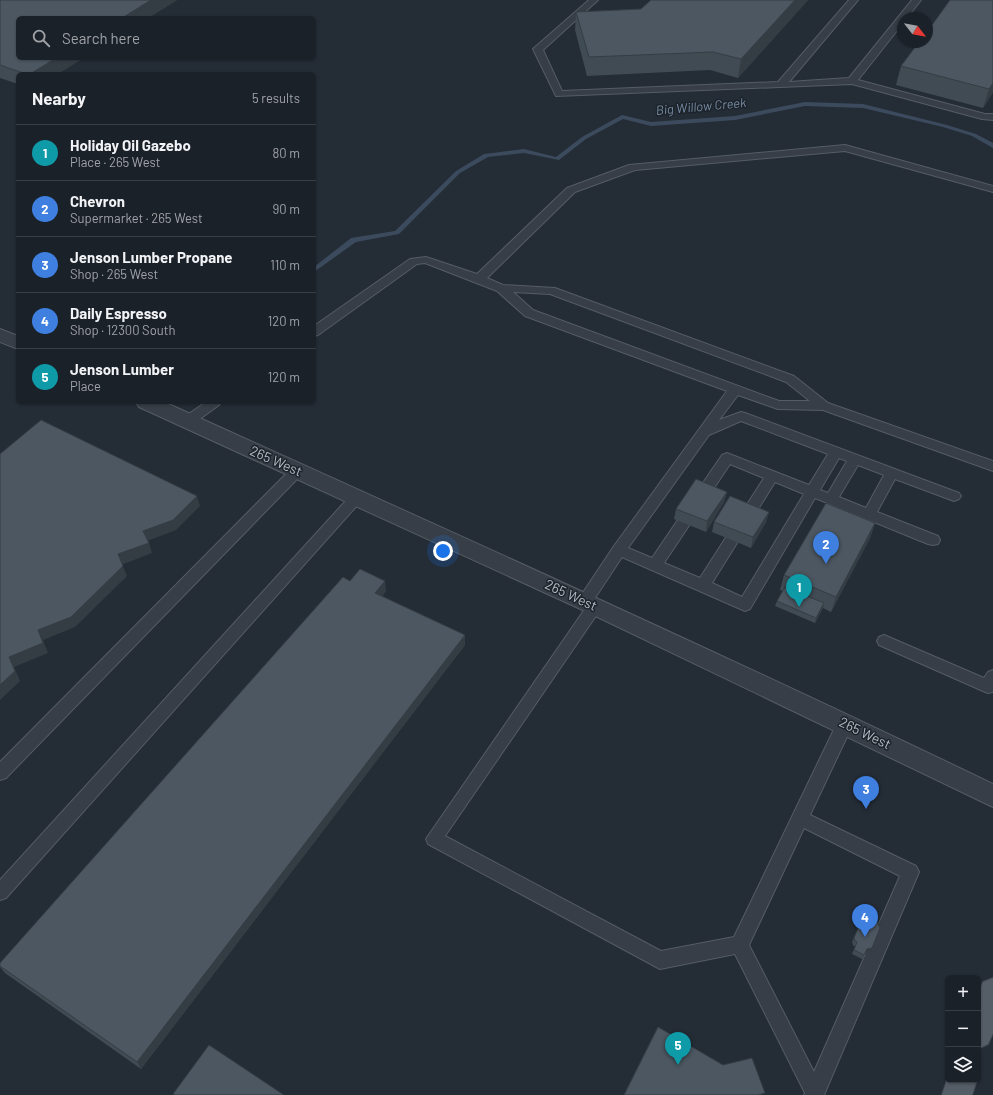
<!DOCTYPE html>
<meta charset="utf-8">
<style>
body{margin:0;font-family:Barlow,sans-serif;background:#282e34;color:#f1f3f6}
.controls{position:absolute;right:12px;bottom:12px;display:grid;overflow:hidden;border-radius:6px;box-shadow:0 1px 3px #0004}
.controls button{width:36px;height:36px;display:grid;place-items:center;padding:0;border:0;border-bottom:1px solid #393e45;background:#1b2128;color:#f1f3f6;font:20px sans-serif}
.compass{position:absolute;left:897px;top:12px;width:36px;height:36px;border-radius:50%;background:#1b2128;box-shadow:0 1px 3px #0004;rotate:121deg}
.you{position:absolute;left:443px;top:551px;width:14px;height:14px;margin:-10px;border:3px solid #fff;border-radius:50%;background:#1a73e8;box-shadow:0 0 0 6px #1a73e833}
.badge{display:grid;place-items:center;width:26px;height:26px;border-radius:50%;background:#d93025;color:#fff;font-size:13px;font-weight:700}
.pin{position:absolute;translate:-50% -33px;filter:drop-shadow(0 1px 2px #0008)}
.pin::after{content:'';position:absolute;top:21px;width:14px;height:12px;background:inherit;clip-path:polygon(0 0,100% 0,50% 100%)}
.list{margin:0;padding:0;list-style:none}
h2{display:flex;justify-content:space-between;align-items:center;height:52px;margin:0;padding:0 16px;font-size:17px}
h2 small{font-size:13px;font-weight:400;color:#a0a3a8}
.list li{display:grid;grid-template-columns:26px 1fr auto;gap:12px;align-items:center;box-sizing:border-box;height:56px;padding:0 16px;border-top:1px solid #393e45}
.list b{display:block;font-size:15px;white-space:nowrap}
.list p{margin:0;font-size:13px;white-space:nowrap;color:#a0a3a8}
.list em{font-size:13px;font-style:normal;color:#a0a3a8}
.icon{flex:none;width:22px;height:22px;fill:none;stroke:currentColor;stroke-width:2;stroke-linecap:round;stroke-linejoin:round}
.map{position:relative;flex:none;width:993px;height:1095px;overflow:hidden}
.search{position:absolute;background:#1b2128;box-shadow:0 1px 3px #0004;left:16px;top:16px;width:300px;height:44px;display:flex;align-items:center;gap:10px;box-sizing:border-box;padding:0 14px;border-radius:6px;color:#a0a3a8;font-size:15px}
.panel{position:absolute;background:#1b2128;box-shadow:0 1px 3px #0004;left:16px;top:72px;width:300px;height:332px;border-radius:6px}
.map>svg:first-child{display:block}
</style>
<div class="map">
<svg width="993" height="1095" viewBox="0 0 993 1095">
<rect width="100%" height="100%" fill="#242c36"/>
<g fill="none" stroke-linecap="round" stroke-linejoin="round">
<polygon fill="#3b4b5d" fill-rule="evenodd" points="805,102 863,104 947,125 976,134 993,143 993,148 972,136 943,127 863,108 805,106 735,120 651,126 623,119 586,139 559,160 524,153 488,157 460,173 399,234 356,242 314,272 314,267 351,238 395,231 456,171 484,154 524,149 556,157 582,137 622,115 651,122 735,116"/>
<defs>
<g id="lane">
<polygon points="589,0 598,0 543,50 562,91 778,82 849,0 858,0 789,82 849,78 912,0 921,0 907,18 903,18 903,23 858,80 985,114 993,114 993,120 982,119 852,84 556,96 533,49"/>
<path d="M845 145 993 186V192L845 151 635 170 575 192 487 278 503 285 555 288 794 376 828 403 993 461V471L823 410 778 409 738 395 719 420 741 412 745 413 959 493 961 496 959 499 954 501 895 479 877 512 938 536 940 540 938 544 933 545 928 544 815 498 750 609 745 611 622 557 593 601 600 602 602 606 600 610 445 836 661 951 734 937 839 719 845 717 851 719 853 724 810 815 916 866 919 872 824 1095H804L805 1093 735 954 660 969 428 844 426 839 587 606 580 605 578 601 580 597 614 546 727 391 525 316 497 291 425 263 417 264 318 335 314 336V326L410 259 426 257 477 274 567 188 629 165ZM513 292 550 294 786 382 810 401H779L533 310ZM741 421 828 454 809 485 732 455 727 453 722 455 652 558 628 548 709 435ZM839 458 847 461 828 493 820 490ZM730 464 764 478 700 578 664 563ZM858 465 884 475 866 508 839 497ZM775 482 804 494 742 597 712 583ZM804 828 900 876 814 1072 749 945Z"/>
<polygon points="206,402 221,402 219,405 193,424 188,425 183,424 182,421 183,418"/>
<polygon points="297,466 302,468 304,471 302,474 6,778 0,780 0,762 292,468"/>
<polygon points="357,492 362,494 364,497 362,500 6,898 0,900 0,880 352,494"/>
<polygon points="884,635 984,678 988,672 993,670 993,692 988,693 983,691 879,645 877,641 879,637"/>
</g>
<g id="street">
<polygon points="0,329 18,336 18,349 0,342"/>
<path d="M136 402H164C441 527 719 652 993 784V807L587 612 139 407Z"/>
</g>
<g id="primary">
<polygon points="993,978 993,1033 988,1044 978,1049 978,994 983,982"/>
<polygon points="948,1077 948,1080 977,1080 972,1095 942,1095"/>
</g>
</defs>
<use href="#lane" stroke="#555c64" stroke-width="2"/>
<use href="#street" stroke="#555c64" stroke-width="2"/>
<use href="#primary" stroke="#404750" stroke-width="2"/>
<use href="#lane" fill="#373e47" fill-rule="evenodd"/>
<use href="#street" fill="#373e47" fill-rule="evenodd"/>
<use href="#primary" fill="#555d67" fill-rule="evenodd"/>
</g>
<g fill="#414b53">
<polygon points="0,0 177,0 148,18 18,18 58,74 18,74 18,84 0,78"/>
<polygon points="651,0 808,0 738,78 710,70 587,76 575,30 576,12 641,9"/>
<polygon points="993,0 993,92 983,108 896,85 901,66"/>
<polygon points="727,492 724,502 706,532 674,519 676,509"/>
<polygon points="769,512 766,522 751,548 712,532 714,522"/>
<polygon points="875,523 870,538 831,612 823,608 815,623 775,606 777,601 783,591 780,590 784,575"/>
<polygon points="350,581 386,591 382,596 465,635 465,645 141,1069 5,973 0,967 0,963"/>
<polygon points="862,919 872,948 869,952 865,954 862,959 852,954 855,947 853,945 852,942"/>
</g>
<g fill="#353d44">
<polygon points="151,0 177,0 148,18 122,18"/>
<polygon points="795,0 808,0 738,78 741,59"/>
<polygon points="56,58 84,58 58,74 30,74"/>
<polygon points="993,83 993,92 983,108 989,89"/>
<polygon points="727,492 724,502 706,532 707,521"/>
<polygon points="197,496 200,506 176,530 147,541 143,531"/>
<polygon points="769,512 766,522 751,548 753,537"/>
<polygon points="875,523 870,538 831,612 836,597"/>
<polygon points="149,543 152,553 121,565 118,554"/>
<polygon points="123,566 127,576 75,627 43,640 48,653 14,667 20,681 0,700 0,685 9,657 38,630"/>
<polygon points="385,581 386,591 377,603 375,593"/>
<polygon points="824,603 823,608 815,623 816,618"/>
<polygon points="465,635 465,645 141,1069 137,1062"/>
<polygon points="872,948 869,952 864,954 867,949"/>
</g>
<g fill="#4c5761" stroke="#353d44">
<polygon points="0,0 151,0 122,18 18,18 18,58 56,58 30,74 26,74 0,65"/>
<polygon points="651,0 795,0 741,59 713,52 589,57 576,12 641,9"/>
<polygon points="950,0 993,0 993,83 989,89 901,66 919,42 927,42 927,32"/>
<polygon points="41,420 197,496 173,520 143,531 149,543 118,554 123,566 71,617 38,630 43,643 9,657 15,671 0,685 0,454"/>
<polygon points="696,479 727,492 707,521 676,509"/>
<polygon points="730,496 769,512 753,537 714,522"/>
<polygon points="826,503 875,523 836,597 784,575"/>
<polygon points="360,569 385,581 375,593 465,635 137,1062 0,966 0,963 343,577 350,581"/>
<polygon points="785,587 824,603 816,618 777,601"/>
<polygon points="867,917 878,923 880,928 872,948 867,949 864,955 854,950 857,942 855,941 854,938 862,919"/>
<polygon points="658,1027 723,1065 752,1058 765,1093 758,1095 624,1095"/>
<polygon points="209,1045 284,1095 175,1095 173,1094"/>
</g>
<g text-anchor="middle" stroke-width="3" stroke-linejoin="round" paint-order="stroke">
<g font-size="13" font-style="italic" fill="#768ba2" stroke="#1c232b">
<text transform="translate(701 106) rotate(-5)" y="5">Big Willow Creek</text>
</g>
<g font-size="14" fill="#b2b9c3" stroke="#1c232b">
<text transform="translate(276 461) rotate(24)" y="5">265 West</text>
<text transform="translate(571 595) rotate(25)" y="5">265 West</text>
<text transform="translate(865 733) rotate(26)" y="5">265 West</text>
</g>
</g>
</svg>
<div class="controls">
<button>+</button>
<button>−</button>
<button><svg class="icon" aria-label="layers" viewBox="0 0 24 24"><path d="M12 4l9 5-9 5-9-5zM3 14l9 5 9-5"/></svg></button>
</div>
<svg class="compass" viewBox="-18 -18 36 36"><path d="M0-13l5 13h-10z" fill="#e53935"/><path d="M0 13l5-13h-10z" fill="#a0a3a8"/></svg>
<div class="you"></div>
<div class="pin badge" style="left:799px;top:607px;background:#0f9aa8">1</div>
<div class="pin badge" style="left:826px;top:564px;background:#3f7fe0">2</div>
<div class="pin badge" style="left:866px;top:809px;background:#3f7fe0">3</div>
<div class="pin badge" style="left:865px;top:937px;background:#3f7fe0">4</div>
<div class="pin badge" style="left:678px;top:1065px;background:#0f9aa8">5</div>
<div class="search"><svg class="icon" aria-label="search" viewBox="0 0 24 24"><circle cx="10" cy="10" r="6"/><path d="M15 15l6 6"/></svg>Search here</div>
<section class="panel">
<h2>Nearby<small>5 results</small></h2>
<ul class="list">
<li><span class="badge" style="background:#0f9aa8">1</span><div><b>Holiday Oil Gazebo</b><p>Place · 265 West</p></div><em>80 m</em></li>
<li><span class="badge" style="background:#3f7fe0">2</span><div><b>Chevron</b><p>Supermarket · 265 West</p></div><em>90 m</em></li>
<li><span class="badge" style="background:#3f7fe0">3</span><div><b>Jenson Lumber Propane</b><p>Shop · 265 West</p></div><em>110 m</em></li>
<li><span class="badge" style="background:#3f7fe0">4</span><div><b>Daily Espresso</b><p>Shop · 12300 South</p></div><em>120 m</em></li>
<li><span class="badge" style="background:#0f9aa8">5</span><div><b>Jenson Lumber</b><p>Place</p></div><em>120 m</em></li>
</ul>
</section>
</div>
